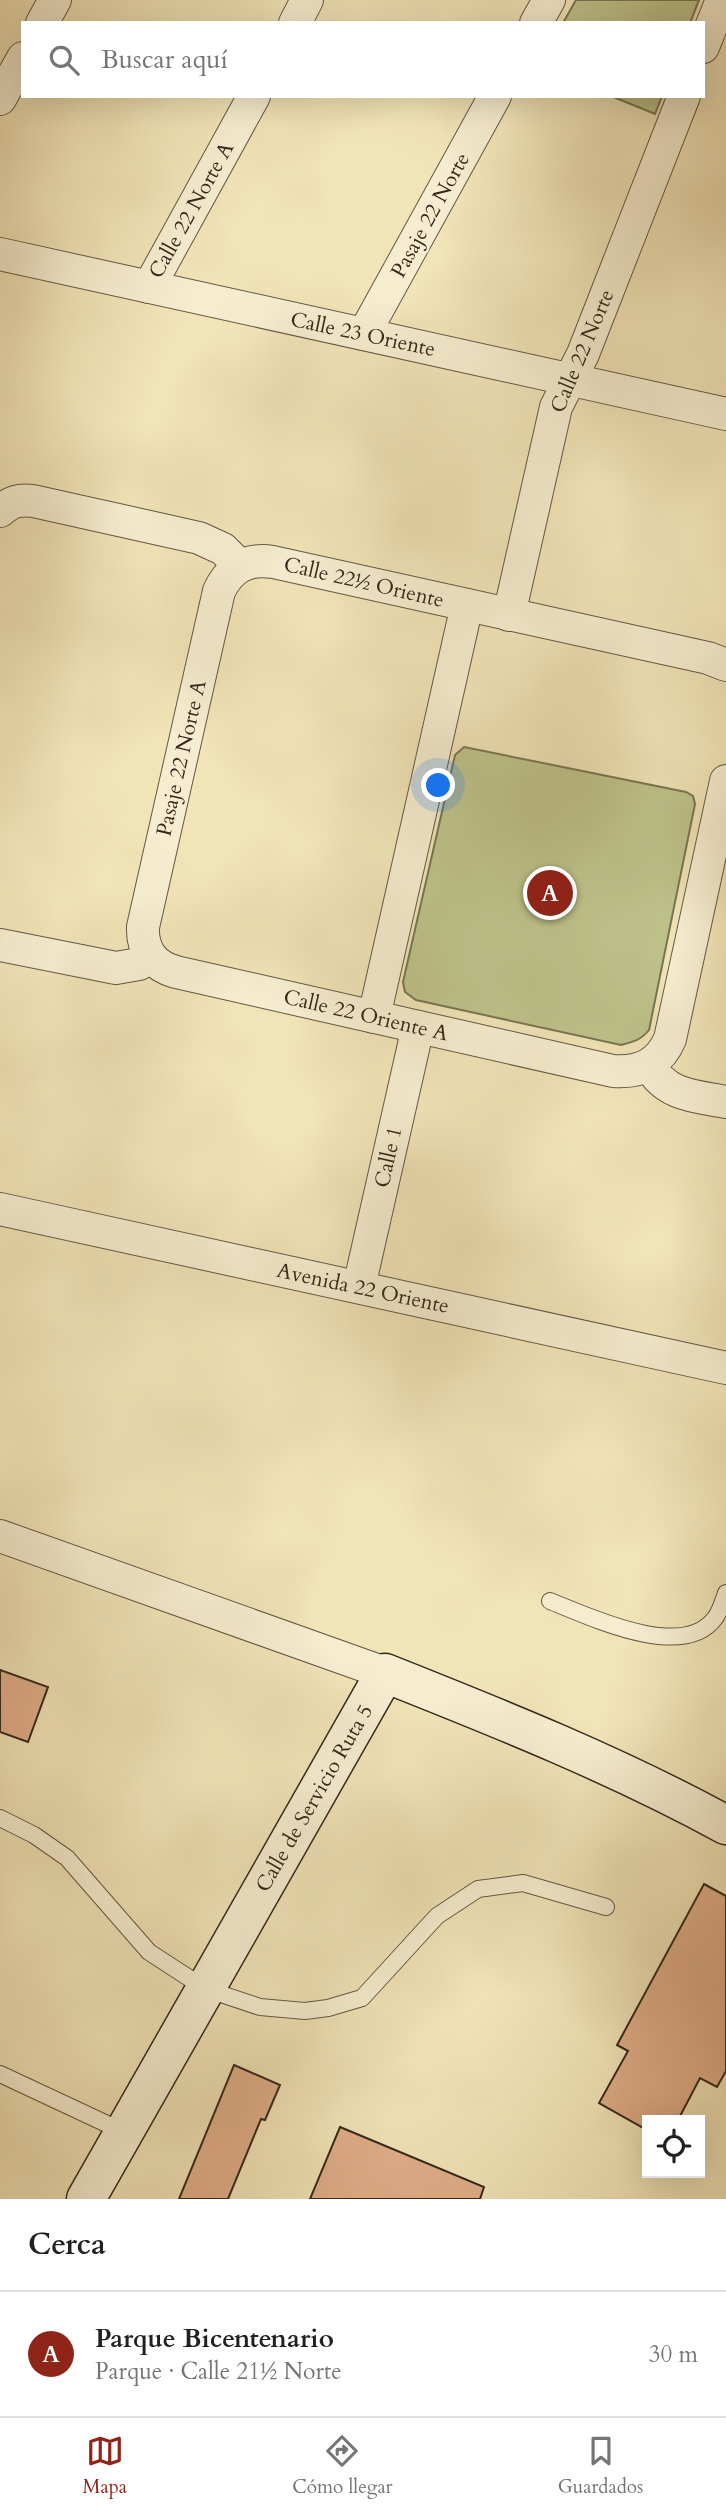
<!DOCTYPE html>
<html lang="es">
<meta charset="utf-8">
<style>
body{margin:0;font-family:Cardo,serif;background:#f2f2f2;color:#202124}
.controls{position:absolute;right:21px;bottom:21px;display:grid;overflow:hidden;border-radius:0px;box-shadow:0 7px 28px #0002}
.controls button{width:63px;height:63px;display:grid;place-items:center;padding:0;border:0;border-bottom:2px solid #e0e0e0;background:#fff;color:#202124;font:35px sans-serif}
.you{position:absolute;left:439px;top:786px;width:24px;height:24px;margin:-18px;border:5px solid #fff;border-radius:50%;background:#1a73e8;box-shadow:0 0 0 10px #1a73e833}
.badge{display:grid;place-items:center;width:46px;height:46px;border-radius:50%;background:#8f2418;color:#fff;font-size:23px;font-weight:700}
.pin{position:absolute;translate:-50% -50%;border:4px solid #fff;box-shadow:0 2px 7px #0006}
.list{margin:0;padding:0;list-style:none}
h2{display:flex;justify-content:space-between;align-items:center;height:91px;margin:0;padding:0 28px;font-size:30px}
h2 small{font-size:23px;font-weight:400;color:#757577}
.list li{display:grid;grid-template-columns:46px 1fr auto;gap:21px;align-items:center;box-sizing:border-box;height:126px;padding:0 28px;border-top:2px solid #e0e0e0}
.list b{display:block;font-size:26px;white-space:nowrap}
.list p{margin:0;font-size:23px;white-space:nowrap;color:#757577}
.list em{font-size:23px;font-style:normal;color:#757577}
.icon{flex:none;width:38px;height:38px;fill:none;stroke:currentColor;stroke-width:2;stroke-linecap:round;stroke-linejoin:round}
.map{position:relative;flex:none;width:726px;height:2199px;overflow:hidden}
.search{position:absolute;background:#fff;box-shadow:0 7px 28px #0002;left:21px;right:21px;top:21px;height:77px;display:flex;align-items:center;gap:18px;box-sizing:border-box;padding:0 24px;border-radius:0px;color:#757577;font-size:26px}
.sheet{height:217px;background:#fff}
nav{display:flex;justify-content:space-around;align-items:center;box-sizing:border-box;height:98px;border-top:2px solid #e0e0e0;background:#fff;font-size:19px;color:#757577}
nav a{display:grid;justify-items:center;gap:4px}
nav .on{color:#8f2418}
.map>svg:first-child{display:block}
</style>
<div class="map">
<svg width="726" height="2199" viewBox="0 0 726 2199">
<rect width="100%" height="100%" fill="#f1e4b7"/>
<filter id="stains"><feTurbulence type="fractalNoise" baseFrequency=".00286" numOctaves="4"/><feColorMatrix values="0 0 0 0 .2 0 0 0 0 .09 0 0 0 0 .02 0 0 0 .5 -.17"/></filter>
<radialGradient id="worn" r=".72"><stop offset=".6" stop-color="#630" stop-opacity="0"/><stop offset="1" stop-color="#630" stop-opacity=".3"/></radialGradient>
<g fill="#bec38b" stroke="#787654" stroke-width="2">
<polygon points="576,0 699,0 690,23 563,23"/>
<polygon points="611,96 662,96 655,114"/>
<path d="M464 747 686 792 693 796 695 804 649 1030C641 1040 633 1042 621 1045L416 1000 405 992 403 982 455 755Z"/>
</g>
<g fill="#e0ae89" stroke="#32291c" stroke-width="2">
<polygon points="0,1670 48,1687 28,1742 0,1732"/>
<polygon points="704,1884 726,1896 726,2071 717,2087 700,2078 678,2120 647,2120 647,2130 599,2103 628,2051 617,2045"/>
<polygon points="234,2065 280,2085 265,2120 261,2119 228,2199 179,2199"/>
<polygon points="340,2127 484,2187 480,2199 310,2199"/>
</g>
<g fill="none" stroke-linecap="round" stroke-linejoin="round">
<defs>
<g id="lane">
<path d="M550 1601C588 1616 683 1662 715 1618 720 1612 723 1601 726 1593"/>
<polyline points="0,1818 34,1835 67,1858 149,1952 206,1989 260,2007 305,2011 328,2008 362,1998 437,1916 478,1889 523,1883 606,1907"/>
<polyline points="0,2074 124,2132"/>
</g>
<g id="street">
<polyline points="42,23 55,0"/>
<polyline points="295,23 307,0"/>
<polyline points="536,23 549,0"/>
<polyline points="703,47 722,0"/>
<polyline points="0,99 23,58"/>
<polyline points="0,254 726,414"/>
<polyline points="149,287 254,96"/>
<polyline points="364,334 495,96"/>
<path d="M0 511C11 502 18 499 33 501L199 538 223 549 240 566"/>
<polyline points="509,615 556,407 583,354 684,96"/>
<path d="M726 665 708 658 273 562C247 558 230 568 219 591L143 927C142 951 154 966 176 972L613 1071C640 1073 659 1064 670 1039L726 781"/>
<polyline points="0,945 116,968 139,964 150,956"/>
<polyline points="374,1017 467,605"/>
<path d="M649 1065C666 1096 695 1096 726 1102"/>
<polyline points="0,1209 726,1368"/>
<polyline points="359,1287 418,1027"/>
<polyline points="0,1536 385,1673"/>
</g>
<path id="secondary" d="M86 2199 385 1673C501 1719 616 1765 726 1825"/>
</defs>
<use href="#lane" stroke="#625843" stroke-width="18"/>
<use href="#street" stroke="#625843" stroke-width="34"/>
<use href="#secondary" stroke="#32291c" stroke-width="41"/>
<use href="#lane" stroke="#f6edd0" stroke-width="16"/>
<use href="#street" stroke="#f6edd0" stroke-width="32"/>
<use href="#secondary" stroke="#f6edd0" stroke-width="38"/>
</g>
<g text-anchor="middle" stroke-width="5" stroke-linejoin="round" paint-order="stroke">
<g font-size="21" fill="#32291c" stroke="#f6edd0">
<text transform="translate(191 210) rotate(-61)" y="7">Calle 22 Norte A</text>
<text transform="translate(430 215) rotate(-61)" y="7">Pasaje 22 Norte</text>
<text transform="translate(363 334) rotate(12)" y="7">Calle 23 Oriente</text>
<text transform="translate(582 351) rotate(-67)" y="7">Calle 22 Norte</text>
<text transform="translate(364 582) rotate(13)" y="7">Calle 22½ Oriente</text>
<text transform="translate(181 758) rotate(-77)" y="7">Pasaje 22 Norte A</text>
<text transform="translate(366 1015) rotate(13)" y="7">Calle 22 Oriente A</text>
<text transform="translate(388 1157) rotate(-77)" y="7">Calle 1</text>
<text transform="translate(363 1288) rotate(12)" y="7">Avenida 22 Oriente</text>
<text transform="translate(314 1798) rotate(-60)" y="7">Calle de Servicio Ruta 5</text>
</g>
</g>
<rect width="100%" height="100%" filter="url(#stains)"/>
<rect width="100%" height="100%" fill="url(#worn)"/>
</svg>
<div class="controls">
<button><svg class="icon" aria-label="locate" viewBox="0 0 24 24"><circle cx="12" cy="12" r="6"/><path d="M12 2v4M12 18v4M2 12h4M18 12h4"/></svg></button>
</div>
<div class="you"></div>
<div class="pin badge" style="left:550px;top:893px">A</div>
<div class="search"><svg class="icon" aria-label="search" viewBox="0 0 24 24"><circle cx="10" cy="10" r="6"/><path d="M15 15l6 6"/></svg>Buscar aquí</div>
</div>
<section class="sheet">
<h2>Cerca<small></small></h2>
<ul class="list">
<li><span class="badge">A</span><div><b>Parque Bicentenario</b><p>Parque · Calle 21½ Norte</p></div><em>30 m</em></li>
</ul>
</section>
<nav>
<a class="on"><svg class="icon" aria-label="map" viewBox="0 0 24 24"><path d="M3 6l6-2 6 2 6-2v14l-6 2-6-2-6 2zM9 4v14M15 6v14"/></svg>Mapa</a>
<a><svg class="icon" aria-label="directions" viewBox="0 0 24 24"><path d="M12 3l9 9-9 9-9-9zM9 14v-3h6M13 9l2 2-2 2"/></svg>Cómo llegar</a>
<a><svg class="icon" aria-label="saved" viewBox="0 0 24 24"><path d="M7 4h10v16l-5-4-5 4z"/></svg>Guardados</a>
</nav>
